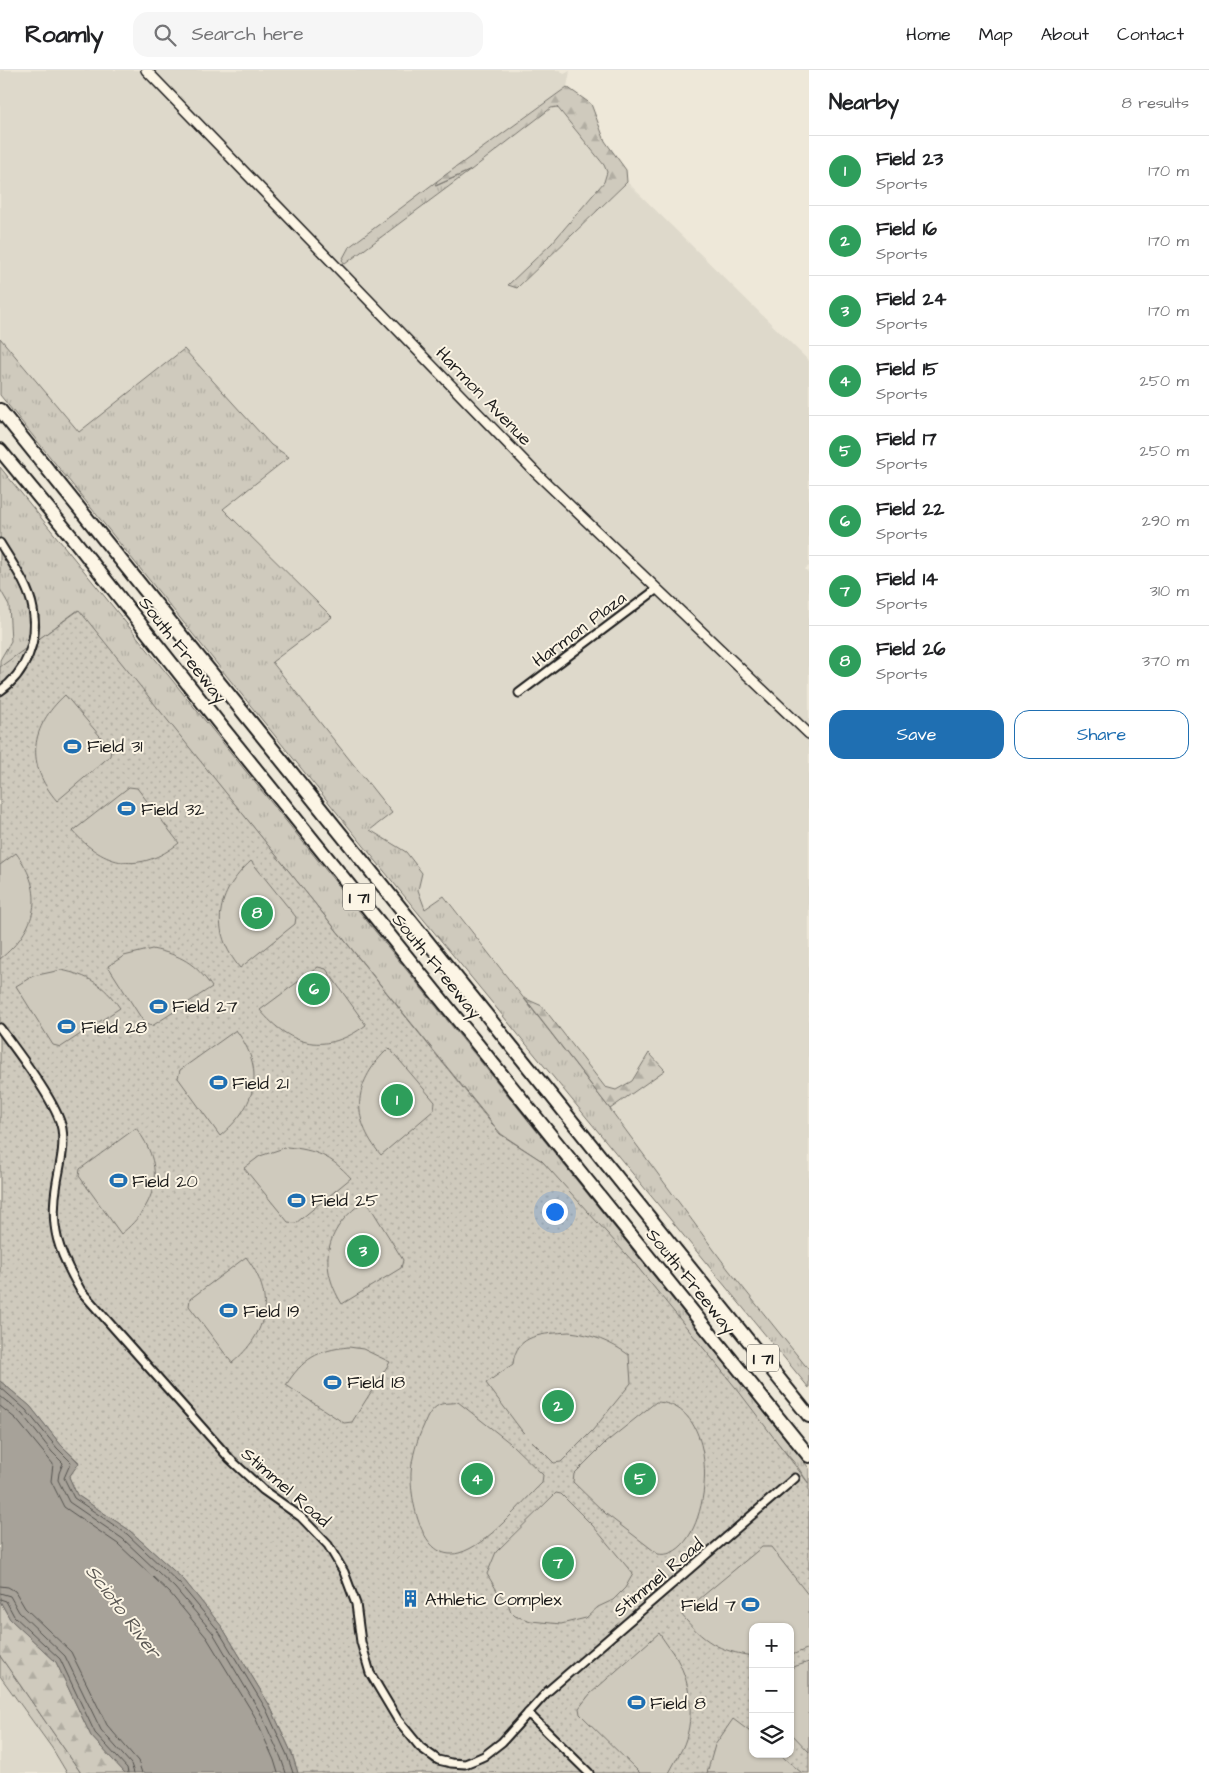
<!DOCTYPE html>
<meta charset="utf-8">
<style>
body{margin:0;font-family:"Architects Daughter",sans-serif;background:#f6f6f6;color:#202124}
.controls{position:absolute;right:15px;bottom:15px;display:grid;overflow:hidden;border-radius:10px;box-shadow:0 1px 4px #0004}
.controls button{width:45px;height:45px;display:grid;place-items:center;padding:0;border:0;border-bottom:1px solid #e0e0e0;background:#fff;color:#202124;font:25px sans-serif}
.you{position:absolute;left:554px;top:1141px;width:18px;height:18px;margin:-12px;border:4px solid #fff;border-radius:50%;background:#1a73e8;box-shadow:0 0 0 8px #1a73e833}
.badge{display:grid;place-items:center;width:32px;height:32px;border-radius:50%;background:#1f6fb2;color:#fff;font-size:16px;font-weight:700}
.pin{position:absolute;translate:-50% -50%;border:2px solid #fff;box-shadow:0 1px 5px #0006}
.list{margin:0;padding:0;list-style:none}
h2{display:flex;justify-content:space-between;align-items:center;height:65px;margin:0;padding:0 20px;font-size:21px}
h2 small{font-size:16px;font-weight:400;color:#757577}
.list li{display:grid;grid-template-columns:32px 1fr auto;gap:15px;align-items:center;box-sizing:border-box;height:70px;padding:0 20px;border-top:1px solid #e0e0e0}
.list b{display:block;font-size:19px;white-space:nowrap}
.list p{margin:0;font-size:16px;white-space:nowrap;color:#757577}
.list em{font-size:16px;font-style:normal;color:#757577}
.actions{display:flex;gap:10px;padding:15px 20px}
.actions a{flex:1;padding:11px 0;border:1px solid #1f6fb2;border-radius:15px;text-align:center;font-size:18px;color:#1f6fb2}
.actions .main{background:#1f6fb2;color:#fff}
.icon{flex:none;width:28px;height:28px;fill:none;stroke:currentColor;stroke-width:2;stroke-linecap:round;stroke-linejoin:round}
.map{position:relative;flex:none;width:809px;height:1703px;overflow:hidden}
header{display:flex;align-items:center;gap:30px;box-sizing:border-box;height:70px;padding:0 25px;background:#fff;border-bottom:1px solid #e0e0e0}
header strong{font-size:24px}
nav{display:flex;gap:28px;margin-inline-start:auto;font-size:18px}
.search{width:350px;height:45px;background:#f6f6f6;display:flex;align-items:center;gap:12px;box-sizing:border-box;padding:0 18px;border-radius:15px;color:#757577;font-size:19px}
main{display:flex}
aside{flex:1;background:#fff}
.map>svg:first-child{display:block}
</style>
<header>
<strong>Roamly</strong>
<div class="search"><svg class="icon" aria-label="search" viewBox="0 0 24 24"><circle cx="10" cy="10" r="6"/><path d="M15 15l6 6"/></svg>Search here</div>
<nav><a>Home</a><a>Map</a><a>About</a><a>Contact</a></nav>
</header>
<main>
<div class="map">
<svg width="809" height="1703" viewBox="0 0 809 1703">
<defs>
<pattern id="grass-tufts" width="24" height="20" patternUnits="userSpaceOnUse" patternTransform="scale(1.25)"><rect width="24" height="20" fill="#cfcabd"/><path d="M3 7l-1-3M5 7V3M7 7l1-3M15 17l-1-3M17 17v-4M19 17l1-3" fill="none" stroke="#b1ada2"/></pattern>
<pattern id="forest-firs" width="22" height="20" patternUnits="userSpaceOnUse" patternTransform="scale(1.25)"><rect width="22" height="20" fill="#cfcabd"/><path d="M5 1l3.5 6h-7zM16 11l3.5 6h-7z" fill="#b1ada2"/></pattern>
<pattern id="park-dots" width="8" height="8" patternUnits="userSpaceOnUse" patternTransform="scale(1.25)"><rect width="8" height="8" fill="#cfcabd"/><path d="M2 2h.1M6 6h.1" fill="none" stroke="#b1ada2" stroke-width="1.8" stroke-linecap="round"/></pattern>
</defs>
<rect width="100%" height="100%" fill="#eee8d9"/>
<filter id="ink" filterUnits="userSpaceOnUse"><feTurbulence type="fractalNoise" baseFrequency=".02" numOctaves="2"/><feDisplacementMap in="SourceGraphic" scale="10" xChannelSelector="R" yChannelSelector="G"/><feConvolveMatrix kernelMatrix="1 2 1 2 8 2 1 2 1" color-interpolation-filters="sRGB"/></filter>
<g filter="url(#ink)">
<g fill="#ded9cb">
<polygon points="0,0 560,0 564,4 570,1 567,17 349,177 342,191 345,194 471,100 550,38 557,37 604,95 607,102 604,112 552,173 509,214 518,218 627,112 809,291 809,496 805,499 809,503 809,1300 728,1199 610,1039 665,999 649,983 632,1011 616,1020 605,1017 542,936 524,928 445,826 425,840 418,820 422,803 406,782 370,760 391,743 271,592 332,547 223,439 289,387 271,375 79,362 0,268"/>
<polygon points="0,519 9,535 11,571 0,590"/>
<polygon points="0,1606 52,1678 67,1703 0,1703"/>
</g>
<g fill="url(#grass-tufts)" stroke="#76736c">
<polygon points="471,100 345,194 342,190 349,177 437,111 436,116"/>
<polygon points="0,268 79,362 184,279 271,375 289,387 223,439 332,547 272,592 392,743 370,760 406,782 422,803 418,820 425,839 444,826 610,1039 728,1199 809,1300 809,1318 401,822 0,325"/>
<polygon points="0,397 809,1398 809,1414 797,1396 542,1091 501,1064 78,540 39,569 38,541 28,518 0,469"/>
<polygon points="0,480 21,515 30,536 32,556 30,575 0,617 0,590 11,571 9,535 0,519"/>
<polygon points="0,1586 81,1703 67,1703 52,1678 0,1606"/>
</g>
<g fill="url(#forest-firs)" stroke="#76736c">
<polygon points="567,17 591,34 605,71 626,100 627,112 517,218 508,215 552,173 604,112 607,102 604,95 557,37 551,38 471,100 435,116 437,111"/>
<polygon points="524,928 542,936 605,1017 616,1020 632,1011 649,983 665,1000 610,1039"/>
<polygon points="0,1531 10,1549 56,1592 91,1666 125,1703 81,1703 0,1586"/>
</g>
<path fill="url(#park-dots)" stroke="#76736c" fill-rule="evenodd" d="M79 540 500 1064 542 1091 635 1194 740 1323 809 1414V1703H298L292 1684 270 1636 222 1557 184 1510 129 1460 77 1425 69 1407 79 1392 61 1375 30 1336 0 1311V597ZM753 1557H790V1684H753Z"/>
<g fill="#cfcabd" stroke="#76736c">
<path d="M65 625 111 679 110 686 57 731C25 694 30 657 65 625Z"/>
<path d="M129 717 137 718 179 773C140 804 104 797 73 761Z"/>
<path d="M16 783C46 823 37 859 0 889V795Z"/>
<path d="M251 791 296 847 295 854 240 898C209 860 216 823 251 791Z"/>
<path d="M152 879C181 885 195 893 212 917L152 956 145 954 108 896 124 886Z"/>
<path d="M318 897 326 899 366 955C326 985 291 977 260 940Z"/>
<path d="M61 900C89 906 103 914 120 938L61 977 53 975 16 916 33 906Z"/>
<path d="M236 960C266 1000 257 1035 220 1066L178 1008 180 1000Z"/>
<path d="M389 978 435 1032 434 1040 381 1085C349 1047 354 1011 389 978Z"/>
<path d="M136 1058C166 1097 158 1134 121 1164L79 1106 80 1099Z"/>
<path d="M287 1077C316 1080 331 1086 351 1108L296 1153 288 1152 244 1098 260 1086Z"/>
<path d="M366 1130 403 1190 401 1198 342 1234C316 1192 327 1156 366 1130Z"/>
<path d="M246 1187C276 1226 268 1263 232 1293L189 1236 190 1229Z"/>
<path d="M569 1262C591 1264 611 1272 629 1285L631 1313 593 1360 561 1392 554 1393 522 1361 486 1313 513 1294C516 1263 544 1264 569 1262Z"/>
<path d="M349 1277 363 1279 390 1292 352 1352 344 1353 286 1315C303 1289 317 1280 349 1277Z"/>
<path d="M458 1332 510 1373 543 1405 542 1413C520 1434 488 1475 459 1483 421 1493 410 1428 411 1403 412 1386 417 1370 424 1355 427 1347 431 1339 439 1335 445 1332 452 1334 458 1332Z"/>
<path d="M656 1332C730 1334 710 1493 658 1484L606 1444 573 1412 574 1404 605 1373Z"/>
<polygon points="556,1423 561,1424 593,1456 633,1504 625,1518 613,1530 598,1537 586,1548 561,1554 531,1551 515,1546 511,1542 508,1533 499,1524 487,1504 496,1482"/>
<path d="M762 1477H771L809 1526V1578L792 1585H790V1557H753V1586C718 1581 703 1571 681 1544Z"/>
<path d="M659 1563C665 1572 671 1580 677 1589 692 1615 695 1652 682 1679 678 1687 673 1695 669 1703H640L580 1644 579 1638 590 1624Z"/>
<polygon points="809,1592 809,1682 790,1662 790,1598"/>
<polygon points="733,1649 753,1664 753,1684 779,1684 802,1703 707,1703 715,1675"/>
</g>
<polygon fill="#a7a299" stroke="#6f6c67" points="0,1311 30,1336 61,1375 79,1393 69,1407 77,1425 129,1460 184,1510 222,1557 270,1636 292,1684 298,1703 125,1703 91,1666 56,1592 10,1549 0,1531"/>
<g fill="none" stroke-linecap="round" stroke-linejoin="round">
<g stroke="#54524e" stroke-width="1">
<polyline points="0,1317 26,1340 57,1378 71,1392 64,1408 74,1428 127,1464 180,1514 218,1560 266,1639 287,1685 293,1703"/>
<polyline points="0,1326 22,1344 52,1382 63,1393 59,1403 58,1410 69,1432 123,1469 175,1518 213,1563 260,1642 281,1688 286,1703"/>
<polyline points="0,1336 16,1349 53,1394 51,1411 64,1437 118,1474 170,1523 207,1568 254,1645 274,1690 278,1703"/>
<polyline points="0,1516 8,1517 15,1521 25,1538 71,1582 107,1655 138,1691 142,1703"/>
<polyline points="0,1523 10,1526 19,1542 65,1586 101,1660 131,1694 134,1703"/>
<polyline points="0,1529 6,1531 14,1546 60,1589 95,1663 127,1698 128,1703"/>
</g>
<defs>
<g id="street">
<path d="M0 473C12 493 29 516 33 539 39 570 26 603 0 621"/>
<polyline points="519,623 657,519"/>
<path d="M0 958C16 980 58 1034 62 1059 65 1077 60 1094 57 1112 49 1158 58 1181 81 1221L230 1389 263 1420 301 1447 328 1475 344 1502 356 1534 361 1572 370 1603 398 1650 420 1677 438 1690 451 1693 465 1694 475 1690 484 1686 502 1672 548 1621 795 1408"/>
<polyline points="528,1643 589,1703"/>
</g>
<polyline id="secondary" points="146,0 536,403 809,664"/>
<g id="highway">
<polyline points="0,340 809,1346"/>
<polyline points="0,380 71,466 225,661 809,1386"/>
</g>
</defs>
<use href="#street" stroke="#1c1c1c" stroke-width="11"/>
<use href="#secondary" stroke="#1c1c1c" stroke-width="12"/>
<use href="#highway" stroke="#1c1c1c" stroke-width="16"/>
<use href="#street" stroke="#fcf5e5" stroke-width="7"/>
<use href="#secondary" stroke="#fcf5e5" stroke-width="9"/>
<use href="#highway" stroke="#fcf5e5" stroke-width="12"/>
</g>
</g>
<defs>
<symbol id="stadium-bare" viewBox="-9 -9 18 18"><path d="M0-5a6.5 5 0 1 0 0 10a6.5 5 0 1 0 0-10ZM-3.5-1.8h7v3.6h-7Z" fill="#1f6fb2" stroke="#fcf5e5" stroke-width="2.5" paint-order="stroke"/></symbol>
<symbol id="building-bare" viewBox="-9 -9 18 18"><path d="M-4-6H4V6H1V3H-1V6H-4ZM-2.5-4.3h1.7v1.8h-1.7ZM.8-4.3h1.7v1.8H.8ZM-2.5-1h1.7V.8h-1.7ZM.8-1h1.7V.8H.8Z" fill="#1f6fb2" stroke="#fcf5e5" stroke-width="2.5" paint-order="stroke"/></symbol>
</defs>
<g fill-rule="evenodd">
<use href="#stadium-bare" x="60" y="664" width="25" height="25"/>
<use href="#stadium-bare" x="114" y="726" width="25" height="25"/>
<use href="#stadium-bare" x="146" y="924" width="25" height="25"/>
<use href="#stadium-bare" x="54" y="944" width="25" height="25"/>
<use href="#stadium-bare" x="206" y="1000" width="25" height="25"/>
<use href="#stadium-bare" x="106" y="1098" width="25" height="25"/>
<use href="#stadium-bare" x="284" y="1118" width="25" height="25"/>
<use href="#stadium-bare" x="216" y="1228" width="25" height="25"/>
<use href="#stadium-bare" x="320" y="1300" width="25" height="25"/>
<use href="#building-bare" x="398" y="1516" width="25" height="25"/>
<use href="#stadium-bare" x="738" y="1522" width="25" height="25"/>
<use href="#stadium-bare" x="624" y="1620" width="25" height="25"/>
</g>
<g text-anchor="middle" stroke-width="4" stroke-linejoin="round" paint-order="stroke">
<g fill="#fcf5e5" stroke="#5f5d58" stroke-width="1">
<rect x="343" y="813.5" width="32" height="27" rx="4"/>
<rect x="747" y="1274.5" width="32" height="27" rx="4"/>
</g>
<g font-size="16" font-weight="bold" fill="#1c1c1c">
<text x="359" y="833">I 71</text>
<text x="763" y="1294">I 71</text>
</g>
<g font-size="18" fill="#1c1c1c" stroke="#fcf5e5">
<text transform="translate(484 326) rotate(46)" y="6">Harmon Avenue</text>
<text transform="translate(579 559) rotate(-37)" y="6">Harmon Plaza</text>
<text transform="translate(183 580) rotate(52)" y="6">South Freeway</text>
<text transform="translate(437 896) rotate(51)" y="6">South Freeway</text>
<text transform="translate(691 1211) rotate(51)" y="6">South Freeway</text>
<text transform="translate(286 1417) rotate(41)" y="6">Stimmel Road</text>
<text transform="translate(658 1507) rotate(-40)" y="6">Stimmel Road</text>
</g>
<g font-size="18" fill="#1c1c1c" stroke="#fcf5e5" text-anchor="start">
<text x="87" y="682">Field 31</text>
<text x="141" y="745">Field 32</text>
<text x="172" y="942">Field 27</text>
<text x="81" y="963">Field 28</text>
<text x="232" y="1019">Field 21</text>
<text x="132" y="1117">Field 20</text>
<text x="311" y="1136">Field 25</text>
<text x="243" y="1247">Field 19</text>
<text x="347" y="1318">Field 18</text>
<text x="425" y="1535">Athletic Complex</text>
<text x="736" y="1541" text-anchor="end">Field 7</text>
<text x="650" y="1639">Field 8</text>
</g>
<g font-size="19" font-style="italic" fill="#5b5854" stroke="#fcf5e5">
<text transform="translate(124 1541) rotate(53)" y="7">Scioto River</text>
</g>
</g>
</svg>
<div class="controls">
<button>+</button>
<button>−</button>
<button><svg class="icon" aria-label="layers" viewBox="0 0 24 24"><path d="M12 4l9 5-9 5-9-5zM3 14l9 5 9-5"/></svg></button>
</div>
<div class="you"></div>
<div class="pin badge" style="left:397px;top:1030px;background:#2e9e5b">1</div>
<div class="pin badge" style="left:558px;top:1336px;background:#2e9e5b">2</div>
<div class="pin badge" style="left:363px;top:1181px;background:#2e9e5b">3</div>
<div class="pin badge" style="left:477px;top:1409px;background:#2e9e5b">4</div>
<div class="pin badge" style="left:640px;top:1409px;background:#2e9e5b">5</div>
<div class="pin badge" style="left:314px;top:919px;background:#2e9e5b">6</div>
<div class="pin badge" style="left:558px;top:1493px;background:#2e9e5b">7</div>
<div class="pin badge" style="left:257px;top:843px;background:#2e9e5b">8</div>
</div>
<aside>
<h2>Nearby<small>8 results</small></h2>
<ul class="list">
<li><span class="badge" style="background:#2e9e5b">1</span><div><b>Field 23</b><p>Sports</p></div><em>170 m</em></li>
<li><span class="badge" style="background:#2e9e5b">2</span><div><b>Field 16</b><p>Sports</p></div><em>170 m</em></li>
<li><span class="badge" style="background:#2e9e5b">3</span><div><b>Field 24</b><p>Sports</p></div><em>170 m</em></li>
<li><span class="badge" style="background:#2e9e5b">4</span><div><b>Field 15</b><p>Sports</p></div><em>250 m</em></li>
<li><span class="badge" style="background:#2e9e5b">5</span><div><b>Field 17</b><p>Sports</p></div><em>250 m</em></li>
<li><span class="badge" style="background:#2e9e5b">6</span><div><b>Field 22</b><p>Sports</p></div><em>290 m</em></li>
<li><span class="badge" style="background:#2e9e5b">7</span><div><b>Field 14</b><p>Sports</p></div><em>310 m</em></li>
<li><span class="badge" style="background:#2e9e5b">8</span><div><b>Field 26</b><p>Sports</p></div><em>370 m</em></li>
</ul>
<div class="actions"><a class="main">Save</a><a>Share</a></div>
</aside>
</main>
